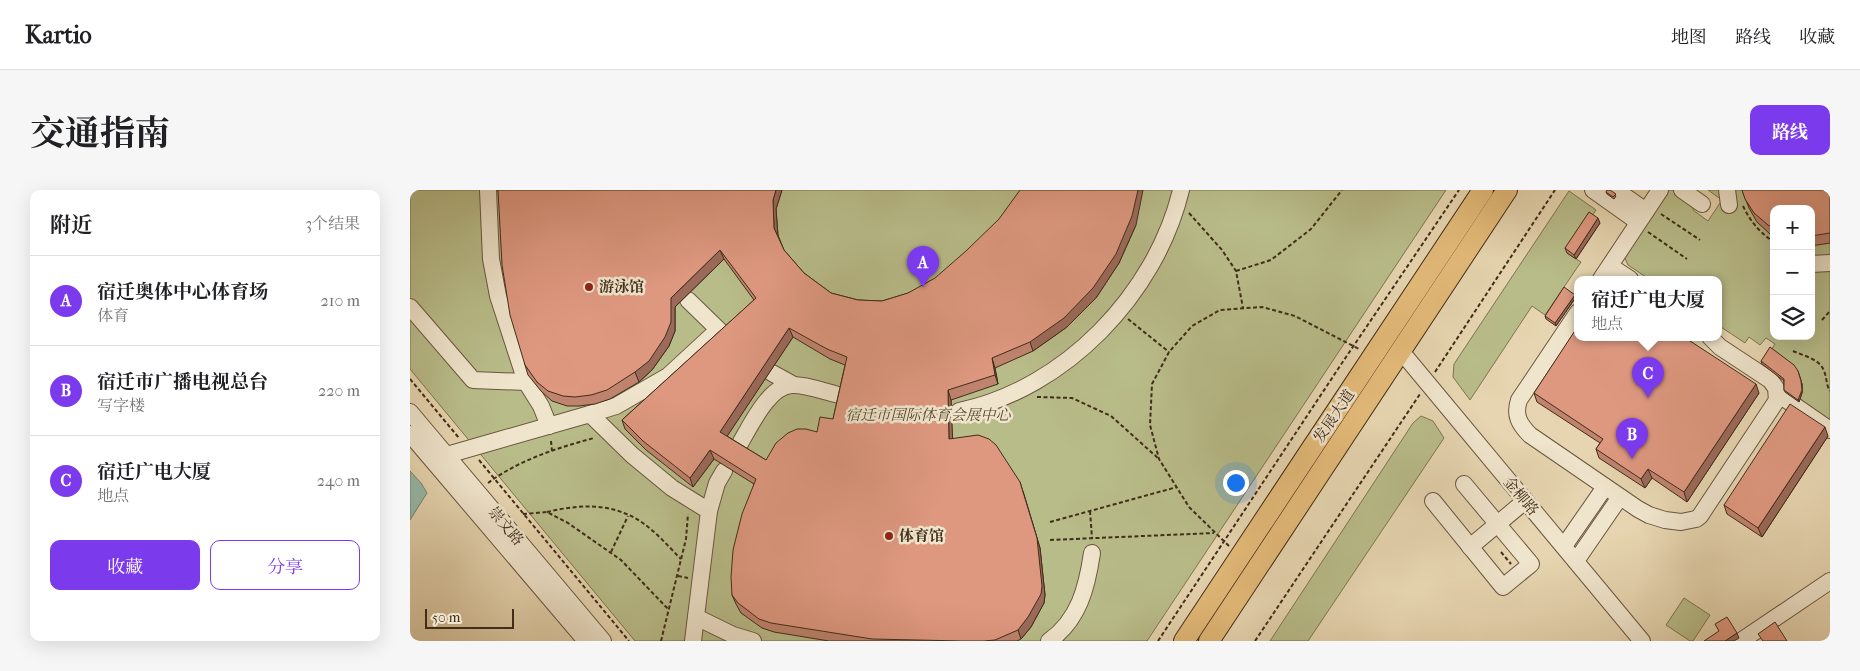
<!DOCTYPE html>
<html lang="zh">
<meta charset="utf-8">
<style>
body{margin:0;font-family:"IM FELL French Canon","Noto Serif SC",serif;background:#f6f6f6;color:#202124}
.controls{position:absolute;right:15px;top:15px;display:grid;overflow:hidden;border-radius:10px;box-shadow:0 5px 20px #0002}
.controls button{width:45px;height:45px;display:grid;place-items:center;padding:0;border:0;border-bottom:1px solid #e0e0e0;background:#fff;color:#202124;font:25px sans-serif}
.scale{position:absolute;left:15px;bottom:12px;width:89px;box-sizing:border-box;padding-left:5px;border:2px solid #412d19;border-top:0;font-size:14px;line-height:18px;white-space:nowrap;color:#412d19;-webkit-text-stroke:4px #efe4cc;paint-order:stroke}
.you{position:absolute;left:825px;top:292px;width:18px;height:18px;margin:-12px;border:4px solid #fff;border-radius:50%;background:#1a73e8;box-shadow:0 0 0 8px #1a73e833}
.badge{display:grid;place-items:center;width:32px;height:32px;border-radius:50%;background:#7c3aed;color:#fff;font-size:16px;font-weight:700}
.pin{position:absolute;translate:-50% -41px;filter:drop-shadow(0 1px 2px #0008)}
.pin::after{content:'';position:absolute;top:26px;width:18px;height:15px;background:inherit;clip-path:polygon(0 0,100% 0,50% 100%)}
.popup{position:absolute;left:1164px;top:86px;width:148px;height:65px;box-sizing:border-box;display:grid;place-content:center;border-radius:10px;background:#fff;filter:drop-shadow(0 1px 4px #0005);font-size:16px;white-space:nowrap;color:#757577}
.popup b{font-size:19px;color:#202124}
.popup::after{content:'';position:absolute;left:50%;top:100%;margin-left:-10px;border:10px solid transparent;border-top-color:#fff}
.list{margin:0;padding:0;list-style:none}
h2{display:flex;justify-content:space-between;align-items:center;height:65px;margin:0;padding:0 20px;font-size:21px}
h2 small{font-size:16px;font-weight:400;color:#757577}
.list li{display:grid;grid-template-columns:32px 1fr auto;gap:15px;align-items:center;box-sizing:border-box;height:90px;padding:0 20px;border-top:1px solid #e0e0e0}
.list b{display:block;font-size:19px;white-space:nowrap}
.list p{margin:0;font-size:16px;white-space:nowrap;color:#757577}
.list em{font-size:16px;font-style:normal;color:#757577}
.actions{display:flex;gap:10px;padding:15px 20px}
.actions a{flex:1;padding:11px 0;border:1px solid #7c3aed;border-radius:10px;text-align:center;font-size:18px;color:#7c3aed}
.actions .main{background:#7c3aed;color:#fff}
.icon{flex:none;width:28px;height:28px;fill:none;stroke:currentColor;stroke-width:2;stroke-linecap:round;stroke-linejoin:round}
.map{position:relative;flex:none;width:1420px;height:451px;overflow:hidden;border-radius:10px}
header{display:flex;align-items:center;gap:30px;box-sizing:border-box;height:70px;padding:0 25px;background:#fff;border-bottom:1px solid #e0e0e0}
header strong{font-size:24px}
nav{display:flex;gap:28px;margin-inline-start:auto;font-size:18px}
.intro{display:flex;align-items:center;justify-content:space-between;box-sizing:border-box;height:120px;padding:0 30px}
h1{margin:0;font-size:35px}
.button{padding:12px 22px;border-radius:10px;background:#7c3aed;color:#fff;font-size:18px;font-weight:700}
main{display:flex;gap:30px;padding:0 30px}
aside{flex:1;background:#fff;border-radius:10px;box-shadow:0 5px 20px #0002}
.map>svg:first-child{display:block}
</style>
<header>
<strong>Kartio</strong>
<nav><a>地图</a><a>路线</a><a>收藏</a></nav>
</header>
<div class="intro"><h1>交通指南</h1><a class="button">路线</a></div>
<main>
<aside>
<h2>附近<small>3个结果</small></h2>
<ul class="list">
<li><span class="badge">A</span><div><b>宿迁奥体中心体育场</b><p>体育</p></div><em>210 m</em></li>
<li><span class="badge">B</span><div><b>宿迁市广播电视总台</b><p>写字楼</p></div><em>220 m</em></li>
<li><span class="badge">C</span><div><b>宿迁广电大厦</b><p>地点</p></div><em>240 m</em></li>
</ul>
<div class="actions"><a class="main">收藏</a><a>分享</a></div>
</aside>
<div class="map">
<svg width="1420" height="451" viewBox="0 0 1420 451">
<rect width="100%" height="100%" fill="#e6d5b0"/>
<filter id="stains"><feTurbulence type="fractalNoise" baseFrequency=".004" numOctaves="4"/><feColorMatrix values="0 0 0 0 .2 0 0 0 0 .09 0 0 0 0 .02 0 0 0 .5 -.17"/></filter>
<radialGradient id="worn" r=".72"><stop offset=".6" stop-color="#630" stop-opacity="0"/><stop offset="1" stop-color="#630" stop-opacity=".3"/></radialGradient>
<g fill="#b8bc89" stroke="#7c7451" fill-rule="evenodd">
<polygon points="0,0 1036,0 737,451 225,451 0,179"/>
<path d="M1254 0H1267L1284 14 1283 20 1298 31 1312 10 1298 0H1420V233L1389 212C1399 184 1382 175 1361 160L1365 154 1356 148 1350 155 1339 147 1335 153 1308 135V89H1239L1218 75 1214 66ZM1364 19H1401V146H1364Z"/>
<polygon points="1159,1 1186,20 1157,63 1171,72 1135,125 1122,116 1060,210 1043,187 1044,174"/>
<polygon points="1011,226 1023,231 1034,248 898,451 860,451 1003,233"/>
<polygon points="1274,408 1300,425 1283,451 1280,451 1256,435"/>
</g>
<polygon fill="#96b9aa" stroke="#748170" points="0,281 11,293 17,303 0,330"/>
<g fill="none" stroke-linecap="round" stroke-linejoin="round">
<defs>
<g id="minor">
<polyline points="78,0 81,69 88,106 116,192 131,216 139,236"/>
<polyline points="1183,0 1228,32"/>
<polyline points="1206,0 1236,21"/>
<polyline points="1272,0 1292,14"/>
<polyline points="1317,0 1319,15"/>
<polyline points="1401,74 1420,73"/>
<polyline points="1200,76 1220,89"/>
<polyline points="1191,89 1250,0"/>
<polyline points="278,110 315,146"/>
<polyline points="0,117 63,190 116,192"/>
<path d="M1168 122 1109 210C1104 225 1109 234 1120 245L1228 319 1239 325 1255 330 1271 332 1286 329 1290 326 1367 210 1366 198 1360 190 1310 157 1300 147"/>
<polyline points="990,160 1232,451"/>
<polyline points="362,183 382,194"/>
<polyline points="1368,204 1420,240"/>
<path d="M549 221C655 199 746 104 771 0"/>
<polyline points="0,222 193,451"/>
<polyline points="180,224 206,216 258,186 308,140"/>
<polyline points="0,244 176,451"/>
<path d="M328 257C339 239 359 194 383 195 398 195 415 202 429 205"/>
<polyline points="37,265 180,224 222,265 262,298 299,321 283,451"/>
<polyline points="1023,311 1093,397 1121,374 1054,294"/>
<polyline points="299,321 307,293 314,281"/>
<polyline points="1154,356 1195,297"/>
<polyline points="1060,357 1115,311"/>
<polyline points="1166,371 1210,307"/>
<polyline points="286,427 323,445 343,451"/>
<path d="M639 451C669 430 677 397 682 363"/>
<polyline points="1331,451 1420,391"/>
</g>
<g id="major">
<polyline points="774,451 1073,0"/>
<polyline points="799,451 1097,0"/>
</g>
</defs>
<use href="#minor" stroke="#6a573f" stroke-width="18"/>
<use href="#major" stroke="#412d19" stroke-width="22"/>
<g stroke="#412d19" stroke-width="2" stroke-dasharray="4 2.5" stroke-linecap="butt">
<path d="M1333 16C1340 31 1350 43 1364 52"/>
<polyline points="779,23 812,60 826,81 833,118"/>
<polyline points="1251,24 1290,50"/>
<polyline points="1238,42 1277,69"/>
<polyline points="826,81 861,70 901,39 932,0"/>
<polyline points="718,129 759,162"/>
<polyline points="1412,130 1420,121"/>
<path d="M1383 161C1394 166 1410 169 1414 181 1417 188 1416 195 1420 201"/>
<polyline points="1025,182 1145,0"/>
<polyline points="0,189 49,248"/>
<polyline points="627,207 662,208 701,226 749,269"/>
<polyline points="141,251 142,261"/>
<polyline points="69,270 219,451"/>
<path d="M78 293C109 270 147 258 184 248"/>
<polyline points="680,321 682,348"/>
<path d="M137 322C162 316 190 313 214 323 237 331 255 353 271 369"/>
<polyline points="113,324 137,322 158,333 211,370 259,420"/>
<polyline points="640,332 767,297"/>
<polyline points="640,350 804,343"/>
<polyline points="819,356 779,317 749,269 740,235 742,194 759,162 782,136 810,120 852,117 885,126 949,159"/>
<polyline points="201,362 218,326"/>
<polyline points="1091,362 1101,374"/>
<polyline points="268,386 278,388"/>
<polyline points="251,451 276,349 278,324"/>
<polyline points="748,451 932,173 1049,0"/>
<polyline points="845,451 1010,204"/>
</g>
<use href="#minor" stroke="#efe4cc" stroke-width="16"/>
<use href="#major" stroke="#e3ba78" stroke-width="20"/>
</g>
<g fill="#bf836e" stroke="#412d19" fill-rule="evenodd">
<path d="M88 0H372L366 19 368 45 374 60 394 83 421 103 448 110 472 111 726 35 709 73 686 108 657 137 623 161 585 178 588 194 541 210 542 249 613 301 630 358 635 405 634 413 621 437 611 449 607 451H419L364 442 352 438 331 423 326 414 322 405 344 294 304 269 283 297 236 260 215 239 212 230 344 110 314 69 265 117V141L259 156 242 180 229 192 200 209 185 214 169 216H157L142 211 131 201 118 185 115 175ZM383 147 420 169 435 175 423 229 407 242 356 270 317 246Z"/>
<polygon points="1332,0 1420,0 1420,53 1401,56 1401,19 1364,19 1364,46 1361,45 1347,32 1339,18"/>
<polygon points="1196,2 1206,6 1204,9 1197,4"/>
<polygon points="1190,33 1166,69 1157,63 1155,58"/>
<polygon points="1165,105 1166,107 1146,136 1136,129 1135,126"/>
<polygon points="1351,171 1388,181 1392,194 1392,203 1389,212 1375,202 1374,200 1374,191 1352,174"/>
<polygon points="1124,203 1349,203 1277,312 1242,288 1235,298 1189,268 1186,259 1190,253 1127,212"/>
<polygon points="1418,246 1352,347 1317,324 1314,315"/>
</g>
<g fill="#9b6a5a" stroke="#412d19">
<polygon points="366,0 372,0 366,19 368,47 364,38 363,10"/>
<polygon points="728,0 733,0 726,35 709,73 686,108 657,137 623,161 620,152"/>
<polygon points="1188,28 1190,33 1166,69 1164,65"/>
<polygon points="310,60 314,69 265,117 265,141 259,156 242,180 229,192 225,182 261,108"/>
<polygon points="1165,105 1166,107 1146,136 1145,133"/>
<polygon points="379,138 383,147 314,251 310,242"/>
<polygon points="582,168 585,178 588,194 585,185"/>
<polygon points="1391,191 1392,194 1392,203 1389,212 1388,210"/>
<polygon points="1346,194 1349,203 1277,312 1274,302"/>
<polygon points="538,200 541,210 543,258 539,249"/>
<polygon points="1415,237 1418,246 1352,347 1348,338"/>
<polygon points="300,260 304,269 283,297 280,288"/>
<polygon points="1238,279 1242,288 1235,298 1231,289"/>
<polygon points="610,292 630,358 635,405 634,413 621,437 611,449 608,440"/>
<polygon points="1327,443 1329,448 1324,451 1315,451"/>
</g>
<g fill="#de9880" stroke="#412d19" fill-rule="evenodd">
<path d="M88 0H366L363 10 364 38 374 60 394 83 421 103 448 110 472 111 498 103 525 88 556 61 589 29 610 0H728L722 26 706 64 683 98 654 128 620 152 582 168 585 185 538 200 539 249 568 245 579 249 586 255 610 292 627 348 632 396 631 404 618 427 608 440 585 450 574 451H552L462 449 361 433 349 429 328 413 322 405 321 387 323 360 332 324 346 289 300 260 280 288 233 251 212 230 346 108 310 60 261 108V132L255 147 239 171 225 182 197 200 181 205 165 207 153 206 138 201 127 192 115 175 100 125 92 75ZM379 138 417 159 437 167 423 229 410 227 407 242 396 239H387L378 243 366 253 356 270 310 242Z"/>
<polygon points="1197,0 1200,0 1206,4 1203,7 1196,2"/>
<polygon points="1332,0 1420,0 1420,43 1401,46 1401,19 1364,19 1364,39 1358,35 1344,23 1335,9"/>
<polygon points="1179,22 1188,28 1164,65 1155,58"/>
<polygon points="1154,97 1165,105 1145,133 1135,126"/>
<polygon points="1168,136 1168,147 1274,147 1346,194 1274,302 1238,279 1231,289 1186,259 1193,249 1124,203"/>
<polygon points="1360,157 1384,175 1388,181 1391,191 1392,200 1388,210 1374,200 1374,189 1351,171"/>
<polygon points="1380,214 1415,237 1348,338 1314,315"/>
<polygon points="1317,427 1327,443 1315,451 1294,451 1309,441 1305,434"/>
<polygon points="1365,432 1377,451 1353,451 1348,444"/>
</g>
<g fill="#8f2418" stroke="#efe4cc" stroke-width="2">
<circle cx="179" cy="97" r="5"/>
<circle cx="479" cy="346" r="5"/>
</g>
<g text-anchor="middle" stroke-width="5" stroke-linejoin="round" paint-order="stroke">
<g font-size="15" font-weight="bold" fill="#412d19" stroke="#efe4cc" text-anchor="start">
<text x="189" y="102">游泳馆</text>
<text x="489" y="351">体育馆</text>
</g>
<g font-size="15" font-style="italic" fill="#594a2f" stroke="#efe4cc">
<text x="518" y="230">宿迁市国际体育会展中心</text>
</g>
<g font-size="15" fill="#412d19" stroke="#efe4cc">
<text transform="translate(924 226) rotate(-56)" y="5">发展大道</text>
<text transform="translate(1111 306) rotate(50)" y="5">金柳路</text>
<text transform="translate(96 336) rotate(50)" y="5">崇文路</text>
</g>
</g>
<rect width="100%" height="100%" filter="url(#stains)"/>
<rect width="100%" height="100%" fill="url(#worn)"/>
</svg>
<div class="controls">
<button>+</button>
<button>−</button>
<button><svg class="icon" aria-label="layers" viewBox="0 0 24 24"><path d="M12 4l9 5-9 5-9-5zM3 14l9 5 9-5"/></svg></button>
</div>
<div class="scale">50 m</div>
<div class="you"></div>
<div class="pin badge" style="left:513px;top:97px">A</div>
<div class="pin badge" style="left:1222px;top:269px">B</div>
<div class="pin badge" style="left:1238px;top:208px">C</div>
<div class="popup"><b>宿迁广电大厦</b>地点</div>
</div>
</main>
